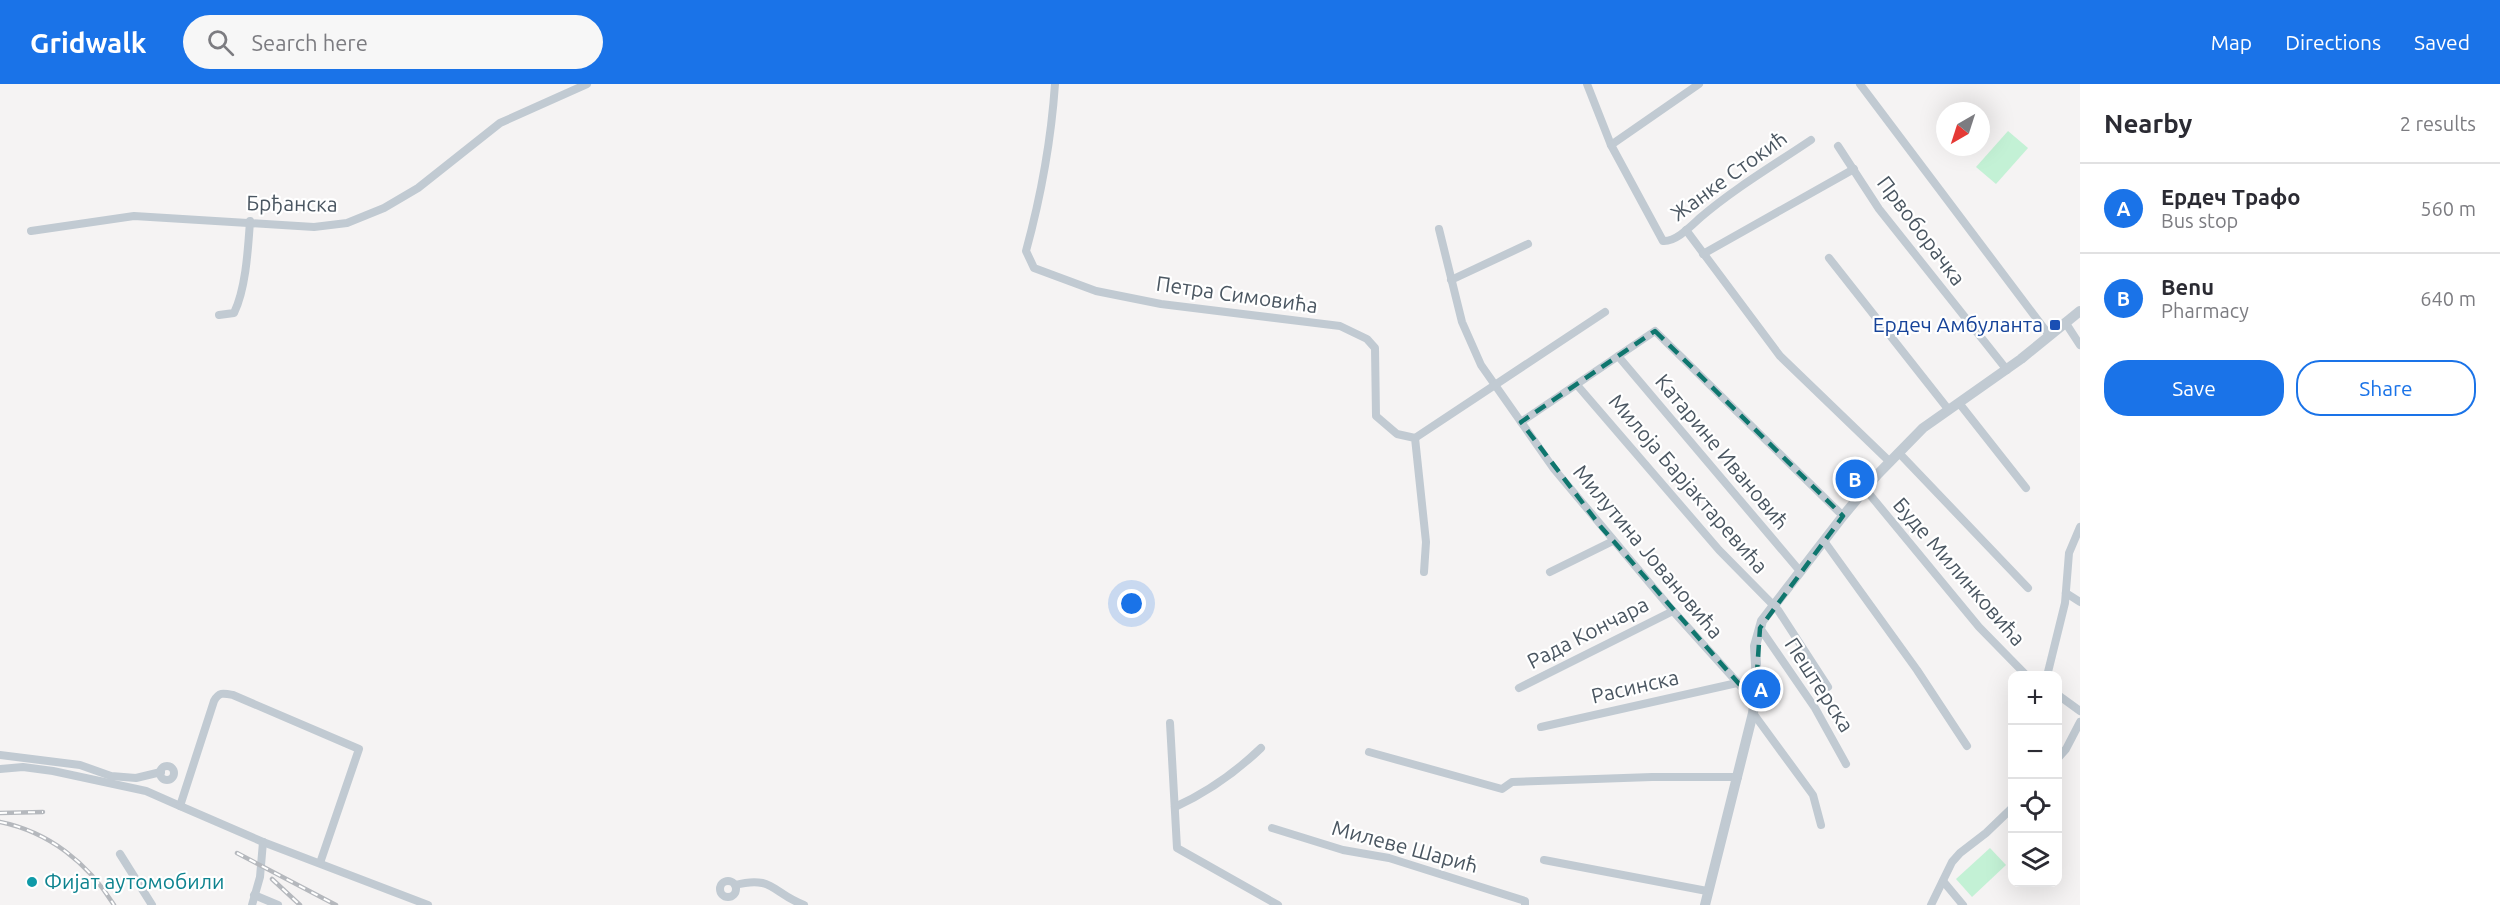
<!DOCTYPE html>
<meta charset="utf-8">
<style>
body{margin:0;font-family:Ubuntu,sans-serif;background:#f7f7f7;color:#2b2b33}
.controls{position:absolute;right:18px;bottom:18px;display:grid;overflow:hidden;border-radius:12px;box-shadow:0 6px 24px #0002}
.controls button{width:54px;height:54px;display:grid;place-items:center;padding:0;border:0;border-bottom:2px solid #e1e1e2;background:#fff;color:#2b2b33;font:30px sans-serif}
.compass{position:absolute;left:1936px;top:18px;width:54px;height:54px;border-radius:50%;background:#fff;box-shadow:0 6px 24px #0002;rotate:219deg}
.you{position:absolute;left:1132px;top:520px;width:21px;height:21px;margin:-15px;border:4px solid #fff;border-radius:50%;background:#1a73e8;box-shadow:0 0 0 9px #1a73e833}
.badge{display:grid;place-items:center;width:39px;height:39px;border-radius:50%;background:#1a73e8;color:#fff;font-size:20px;font-weight:700}
.pin{position:absolute;translate:-50% -50%;border:3px solid #fff;box-shadow:0 2px 6px #0006}
.list{margin:0;padding:0;list-style:none}
h2{display:flex;justify-content:space-between;align-items:center;height:78px;margin:0;padding:0 24px;font-size:26px}
h2 small{font-size:20px;font-weight:400;color:#7c7c81}
.list li{display:grid;grid-template-columns:39px 1fr auto;gap:18px;align-items:center;box-sizing:border-box;height:90px;padding:0 24px;border-top:2px solid #e1e1e2}
.list b{display:block;font-size:22px;white-space:nowrap}
.list p{margin:0;font-size:20px;white-space:nowrap;color:#7c7c81}
.list em{font-size:20px;font-style:normal;color:#7c7c81}
.actions{display:flex;gap:12px;padding:18px 24px}
.actions a{flex:1;padding:14px 0;border:2px solid #1a73e8;border-radius:24px;text-align:center;font-size:21px;color:#1a73e8}
.actions .main{background:#1a73e8;color:#fff}
.icon{flex:none;width:33px;height:33px;fill:none;stroke:currentColor;stroke-width:2;stroke-linecap:round;stroke-linejoin:round}
.map{position:relative;flex:none;width:2080px;height:821px;overflow:hidden}
header{display:flex;align-items:center;gap:36px;box-sizing:border-box;height:84px;padding:0 30px;background:#1a73e8;color:#fff}
header strong{font-size:28px}
nav{display:flex;gap:33px;margin-inline-start:auto;font-size:21px}
.search{width:420px;height:54px;background:#f7f7f7;display:flex;align-items:center;gap:15px;box-sizing:border-box;padding:0 21px;border-radius:33px;color:#7c7c81;font-size:22px}
main{display:flex}
aside{flex:1;background:#fff}
.map>svg:first-child{display:block}
</style>
<header>
<strong>Gridwalk</strong>
<div class="search"><svg class="icon" aria-label="search" viewBox="0 0 24 24"><circle cx="10" cy="10" r="6"/><path d="M15 15l6 6"/></svg>Search here</div>
<nav><a>Map</a><a>Directions</a><a>Saved</a></nav>
</header>
<main>
<div class="map">
<svg width="2080" height="821" viewBox="0 0 2080 821">
<rect width="100%" height="100%" fill="#f5f3f3"/>
<g fill="#c3f1d5">
<polygon points="2008,47 2028,64 1996,100 1976,83"/>
<polygon points="1990,764 2006,781 1972,813 1956,795"/>
</g>
<g fill="none" stroke-linecap="round" stroke-linejoin="round">
<g stroke="#c1cad2" stroke-width="8">
<path d="M1055 0C1051 58 1041 112 1026 167L1034 184 1096 207 1161 220 1340 242 1367 255 1375 264 1376 332 1397 350 1415 354 1426 458 1424 488"/>
<path d="M1587 0 1611 61 1663 157C1676 158 1691 142 1701 133 1735 104 1774 81 1811 56"/>
<polyline points="1860,0 2049,251"/>
<polyline points="1611,61 1699,0"/>
<polyline points="1838,62 1879,125 2007,286"/>
<polyline points="1439,145 1462,238 1481,281 1554,385 1673,527 1755,618"/>
<polyline points="1686,146 1780,272 1890,378"/>
<polyline points="31,147 134,132 314,143 347,139 384,124 418,104 500,39 587,0"/>
<polyline points="1703,170 1854,85"/>
<polyline points="1829,174 1948,325"/>
<polyline points="1451,196 1528,160"/>
<path d="M219 231 234 229C246 204 248 165 250 137"/>
<polyline points="2065,238 2080,261"/>
<polyline points="1618,272 1799,486"/>
<polyline points="1577,301 1719,466 1778,526 1828,603"/>
<polyline points="1959,319 2026,404"/>
<polyline points="1521,338 1655,247 1843,432"/>
<polyline points="1415,354 1605,228"/>
<polyline points="1899,369 2028,504"/>
<polyline points="1866,406 1979,543 2027,592"/>
<polyline points="1824,457 1917,586 1967,662"/>
<polyline points="1550,488 1613,457"/>
<polyline points="2066,509 2080,518"/>
<polyline points="1760,544 1815,624 1846,680"/>
<polyline points="2047,592 2065,519 2069,469 2080,443"/>
<polyline points="1519,604 1673,527"/>
<polyline points="2058,611 2080,627"/>
<polyline points="1753,629 1813,711 1821,741"/>
<polyline points="1170,639 1177,764 1278,821"/>
<polyline points="1541,643 1737,599"/>
<polyline points="1369,668 1502,705 1512,698 1652,693 1738,693"/>
<polyline points="0,671 80,681 111,692 136,694 161,688"/>
<polyline points="2058,674 2066,665 2080,638"/>
<circle cx="167" cy="689" r="7"/>
<path d="M0 685 23 683 53 687 146 707 180 722 214 617C219 608 223 609 233 611L359 665 320 779"/>
<polyline points="180,722 263,758 428,821"/>
<path d="M1175 723C1208 708 1235 689 1261 664"/>
<polyline points="1272,744 1343,766 1389,774 1525,817 1525,821"/>
<polyline points="120,770 152,821"/>
<polyline points="1544,776 1707,807"/>
<circle cx="728" cy="805" r="8"/>
<polyline points="1943,797 1963,821"/>
<path d="M735 801C773 791 772 809 804 821"/>
<polyline points="254,811 278,821"/>
<polyline points="252,821 260,793 263,758"/>
<polyline points="1931,821 1952,778 1960,769 1986,749 2012,724"/>
</g>
<polyline stroke="#c1cad2" stroke-width="10" points="1705,821 1753,629 1757,599 1755,562 1762,537 1843,432 1877,391 1923,344 2021,275 2080,227"/>
<defs>
<g id="rail">
<polyline points="0,729 43,728"/>
<path d="M0 738C49 748 88 779 114 821"/>
<polyline points="237,769 336,821"/>
<polyline points="272,795 300,821"/>
</g>
</defs>
<use href="#rail" stroke="#b5b8bd" stroke-width="4.5"/>
<use href="#rail" stroke="#fff" stroke-width="2" stroke-dasharray="7" stroke-linecap="butt"/>
</g>
<path fill="none" stroke="#0f766e" stroke-width="4.5" stroke-dasharray="12 8" stroke-linejoin="round" d="M1655 247 1843 432 1760 544 1755 618 1601 443 1521 338Z"/>
<rect fill="#1a4fb4" stroke="#fff" stroke-width="2" x="2049" y="235" width="12" height="12" rx="3"/>
<circle fill="#0f9aa8" stroke="#fff" stroke-width="2" cx="32" cy="798" r="6"/>
<g text-anchor="middle" stroke-width="4.5" stroke-linejoin="round" paint-order="stroke">
<g font-size="21" fill="#4a5661" stroke="#fff">
<text transform="translate(1729 92) rotate(-36)" y="7">Жанке Стокић</text>
<text transform="translate(292 120) rotate(1)" y="7">Брђанска</text>
<text transform="translate(1921 147) rotate(53)" y="7">Првоборачка</text>
<text transform="translate(1237 211) rotate(8)" y="7">Петра Симовића</text>
<text transform="translate(1722 368) rotate(50)" y="7">Катарине Ивановић</text>
<text transform="translate(1688 400) rotate(49)" y="7">Милоја Барјактаревића</text>
<text transform="translate(1648 468) rotate(50)" y="7">Милутина Јовановића</text>
<text transform="translate(1959 488) rotate(49)" y="7">Буде Милинковића</text>
<text transform="translate(1588 549) rotate(-27)" y="7">Рада Кончара</text>
<text transform="translate(1819 601) rotate(57)" y="7">Пештерска</text>
<text transform="translate(1635 603) rotate(-13)" y="7">Расинска</text>
<text transform="translate(1405 763) rotate(15)" y="7">Милеве Шарић</text>
</g>
<g font-size="21" fill="#164399" stroke="#fff" text-anchor="end">
<text x="2043" y="248">Ердеч Амбуланта</text>
</g>
<g font-size="21" fill="#0d838f" stroke="#fff" text-anchor="start">
<text x="44" y="805">Фијат аутомобили</text>
</g>
</g>
</svg>
<div class="controls">
<button>+</button>
<button>−</button>
<button><svg class="icon" aria-label="locate" viewBox="0 0 24 24"><circle cx="12" cy="12" r="6"/><path d="M12 2v4M12 18v4M2 12h4M18 12h4"/></svg></button>
<button><svg class="icon" aria-label="layers" viewBox="0 0 24 24"><path d="M12 4l9 5-9 5-9-5zM3 14l9 5 9-5"/></svg></button>
</div>
<svg class="compass" viewBox="-18 -18 36 36"><path d="M0-13l5 13h-10z" fill="#e53935"/><path d="M0 13l5-13h-10z" fill="#7c7c81"/></svg>
<div class="you"></div>
<div class="pin badge" style="left:1761px;top:605px">A</div>
<div class="pin badge" style="left:1855px;top:395px">B</div>
</div>
<aside>
<h2>Nearby<small>2 results</small></h2>
<ul class="list">
<li><span class="badge">A</span><div><b>Ердеч Трафо</b><p>Bus stop</p></div><em>560 m</em></li>
<li><span class="badge">B</span><div><b>Benu</b><p>Pharmacy</p></div><em>640 m</em></li>
</ul>
<div class="actions"><a class="main">Save</a><a>Share</a></div>
</aside>
</main>
